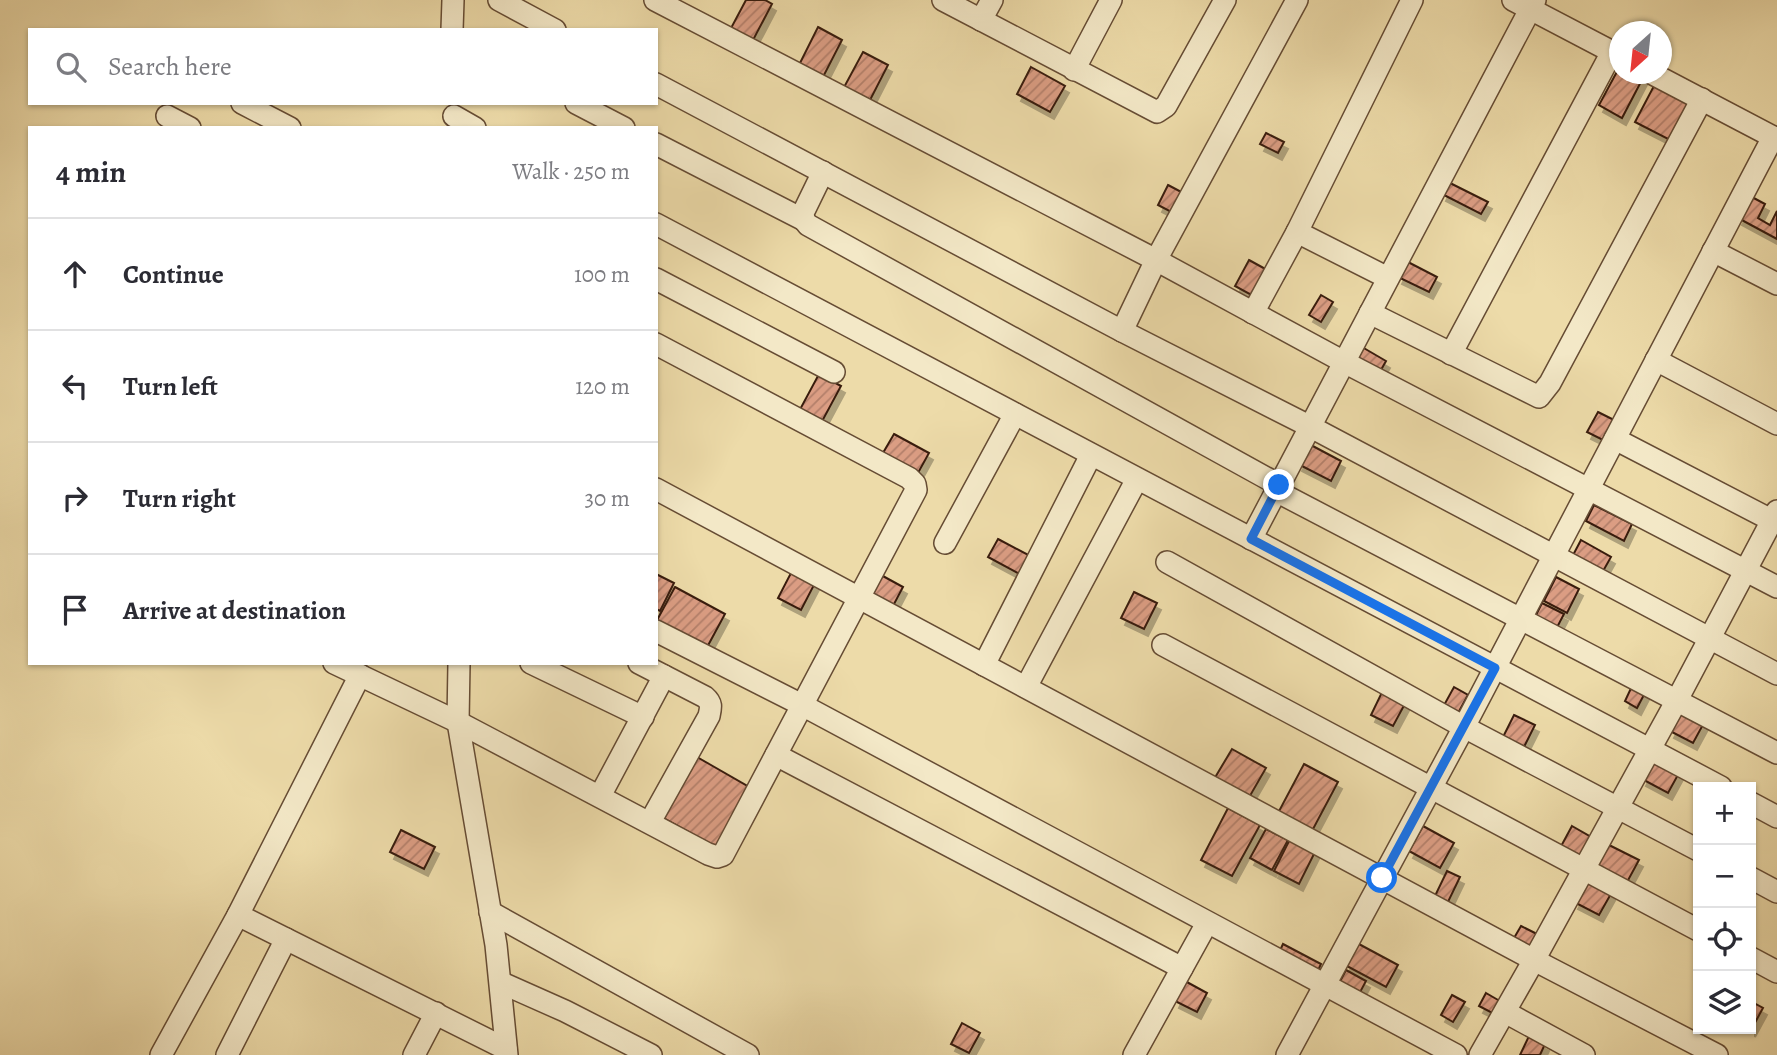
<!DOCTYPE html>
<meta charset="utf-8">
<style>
body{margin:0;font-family:Alegreya,serif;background:#f7f7f7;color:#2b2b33}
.controls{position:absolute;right:21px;bottom:21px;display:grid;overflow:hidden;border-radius:0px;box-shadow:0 2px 5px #0004}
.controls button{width:63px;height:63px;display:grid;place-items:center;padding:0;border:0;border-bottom:2px solid #e1e1e2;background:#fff;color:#2b2b33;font:35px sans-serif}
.compass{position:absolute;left:1609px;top:21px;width:63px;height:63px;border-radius:50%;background:#fff;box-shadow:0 2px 5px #0004;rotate:207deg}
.stop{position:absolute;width:21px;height:21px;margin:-16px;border:5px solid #1a73e8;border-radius:50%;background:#fff}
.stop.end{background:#1a73e8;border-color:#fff;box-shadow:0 2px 7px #0008}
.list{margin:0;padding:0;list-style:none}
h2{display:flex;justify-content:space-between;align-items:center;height:91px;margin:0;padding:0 28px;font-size:30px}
h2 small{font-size:23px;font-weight:400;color:#7c7c81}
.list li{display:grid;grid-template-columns:46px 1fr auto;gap:21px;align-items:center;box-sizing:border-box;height:112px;padding:0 28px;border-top:2px solid #e1e1e2}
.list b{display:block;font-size:26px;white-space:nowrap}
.list em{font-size:23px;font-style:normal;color:#7c7c81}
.icon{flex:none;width:38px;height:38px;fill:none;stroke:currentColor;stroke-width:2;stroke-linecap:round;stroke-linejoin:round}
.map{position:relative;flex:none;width:1777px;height:1055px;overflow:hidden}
.search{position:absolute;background:#fff;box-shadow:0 2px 5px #0004;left:28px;top:28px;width:630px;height:77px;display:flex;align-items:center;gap:18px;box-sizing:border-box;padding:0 24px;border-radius:0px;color:#7c7c81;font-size:26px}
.panel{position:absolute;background:#fff;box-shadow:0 2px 5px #0004;left:28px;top:126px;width:630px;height:539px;border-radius:0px}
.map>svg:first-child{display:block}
</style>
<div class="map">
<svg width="1777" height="1055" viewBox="0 0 1777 1055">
<defs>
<pattern id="building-hatch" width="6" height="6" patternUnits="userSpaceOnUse" patternTransform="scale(1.75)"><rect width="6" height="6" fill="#db9d83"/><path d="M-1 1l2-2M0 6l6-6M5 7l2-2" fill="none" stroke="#b37f6a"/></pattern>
<filter id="shadow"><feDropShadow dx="4" dy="7" stdDeviation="0" flood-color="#0004"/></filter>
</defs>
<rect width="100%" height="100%" fill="#eddba9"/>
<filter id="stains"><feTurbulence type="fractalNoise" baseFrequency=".00286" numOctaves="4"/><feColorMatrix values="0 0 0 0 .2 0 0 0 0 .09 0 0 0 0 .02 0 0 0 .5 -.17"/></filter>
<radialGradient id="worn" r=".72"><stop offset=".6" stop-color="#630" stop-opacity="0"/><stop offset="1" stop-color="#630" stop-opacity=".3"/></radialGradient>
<g fill="url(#building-hatch)" stroke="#391c0d" stroke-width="2" filter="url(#shadow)">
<polygon points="746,0 765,0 772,4 752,42 730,30"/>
<polygon points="818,27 842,40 823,77 799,65"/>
<polygon points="863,52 888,65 868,104 842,91"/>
<polygon points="1620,66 1620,74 1639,74 1644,76 1622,118 1599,105"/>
<polygon points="1031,67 1065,86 1050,112 1017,94"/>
<polygon points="1656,82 1691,100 1670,140 1635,122"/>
<polygon points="1266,133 1284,142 1278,153 1260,144"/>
<polygon points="1448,182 1488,202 1481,214 1442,194"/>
<polygon points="1168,185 1187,195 1177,215 1158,205"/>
<polygon points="1750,196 1765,204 1758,218 1770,225 1777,211 1777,239 1738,218"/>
<polygon points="1249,260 1269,271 1255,297 1235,286"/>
<polygon points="1406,261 1437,277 1429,292 1398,277"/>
<polygon points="1321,295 1333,302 1321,322 1309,315"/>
<polygon points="1362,347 1386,361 1377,377 1353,364"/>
<polygon points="819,374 841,386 819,427 797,415"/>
<polygon points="1598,412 1622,424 1611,444 1587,432"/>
<polygon points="894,434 929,453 918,473 883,453"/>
<polygon points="1309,444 1341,461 1331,481 1298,464"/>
<polygon points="1594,505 1632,524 1624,541 1586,521"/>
<polygon points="998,539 1036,559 1027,578 988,557"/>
<polygon points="1581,540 1611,557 1602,573 1572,557"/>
<polygon points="792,571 815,583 801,610 778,598"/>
<polygon points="656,574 674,583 660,611 656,609"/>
<polygon points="881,575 903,587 893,606 871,594"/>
<polygon points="1556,577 1579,589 1567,613 1544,601"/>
<polygon points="675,587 725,614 705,651 656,622"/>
<polygon points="1134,592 1157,603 1144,629 1121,618"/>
<polygon points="1542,603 1564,614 1553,635 1532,623"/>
<polygon points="1633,684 1646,691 1637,708 1625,701"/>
<polygon points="1454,687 1468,695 1457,715 1443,707"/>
<polygon points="1384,688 1407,700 1393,726 1371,715"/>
<polygon points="1682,709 1705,721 1693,743 1670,731"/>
<polygon points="1514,715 1535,725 1522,751 1501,741"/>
<polygon points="1232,749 1266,768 1247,801 1213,781"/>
<polygon points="697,757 756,791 723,851 663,818"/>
<polygon points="1653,758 1679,773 1668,793 1642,779"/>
<polygon points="1304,764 1338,782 1312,831 1278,813"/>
<polygon points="1228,808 1260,825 1232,876 1201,860"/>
<polygon points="1423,826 1454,843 1440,868 1409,851"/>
<polygon points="1572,826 1591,837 1579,860 1559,850"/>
<polygon points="1266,829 1288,840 1272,870 1250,858"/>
<polygon points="401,830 435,847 424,869 390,852"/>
<polygon points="1290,839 1315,852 1299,884 1274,871"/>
<polygon points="1607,844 1639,860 1626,884 1595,868"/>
<polygon points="1447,871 1460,877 1447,904 1434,898"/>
<polygon points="1587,879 1612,892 1599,915 1574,902"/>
<polygon points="1521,926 1541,936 1534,949 1514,938"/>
<polygon points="1357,943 1398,965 1386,987 1345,965"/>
<polygon points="1283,944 1321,964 1315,977 1277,957"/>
<polygon points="1346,970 1366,981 1357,998 1337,987"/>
<polygon points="1185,981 1207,993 1197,1012 1175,1001"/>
<polygon points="1486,993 1505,1004 1498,1016 1479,1006"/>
<polygon points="1452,995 1465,1002 1453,1022 1441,1015"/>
<polygon points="1754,1003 1763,1008 1751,1030 1751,1008"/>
<polygon points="962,1023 980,1033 969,1053 951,1044"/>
<polygon points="1529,1036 1545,1044 1540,1055 1520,1055"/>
</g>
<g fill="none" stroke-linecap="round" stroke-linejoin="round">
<defs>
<g id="minor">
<polyline points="499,0 555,30"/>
<polyline points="655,0 1156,260 1344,362 1777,587"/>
<polyline points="943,0 1157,112 1166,106 1225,0"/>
<polyline points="1513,0 1620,56"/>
<polyline points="981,20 992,0"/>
<polyline points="452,30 453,0"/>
<polyline points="1074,70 1111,0"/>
<polyline points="1653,74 1777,139"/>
<polyline points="656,84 1122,331 1309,426 1777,674"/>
<polyline points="242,103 290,128"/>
<polyline points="576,103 624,128"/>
<polyline points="167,116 190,128"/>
<polyline points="454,116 475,128"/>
<polyline points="656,144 804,220"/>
<polyline points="823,172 803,213 804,220 808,225 1279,485"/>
<polyline points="656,224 1721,787"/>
<polyline points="1297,232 1388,278"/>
<polyline points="1713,251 1777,284"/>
<polyline points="656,279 834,372"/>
<polyline points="1253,313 1297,232 1412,0"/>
<polyline points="1370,313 1539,397 1550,383 1702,99"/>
<polyline points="1122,331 1156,260 1297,0"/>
<polyline points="1451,354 1612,52"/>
<polyline points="1656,360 1777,424"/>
<polyline points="1615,439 1777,523"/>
<polyline points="656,489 1534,960 1717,1055"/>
<polyline points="1276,491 1777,753"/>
<polyline points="1251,539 1535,0"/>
<polyline points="945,543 1015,414"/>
<polyline points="1167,562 1464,727 1698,850"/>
<polyline points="656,631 802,705 1456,1055"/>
<polyline points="1163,645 1698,930"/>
<polyline points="334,663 458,722 708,854 717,857 723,855 916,490 915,484 909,478 656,344"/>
<polyline points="459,663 458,722 496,945 507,1055"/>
<polyline points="531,663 643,717"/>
<path d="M639 663 705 697C712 703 711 707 709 716L650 822"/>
<polyline points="984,665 1091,455"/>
<polyline points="1026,687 1137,479"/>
<polyline points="776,755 1182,968"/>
<polyline points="600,796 664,676"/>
<polyline points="1751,803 1777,817"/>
<polyline points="1751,878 1777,892"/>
<polyline points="490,912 748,1055"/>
<polyline points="238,915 506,1049"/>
<polyline points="1751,958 1777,972"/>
<polyline points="502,983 565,1011 651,1055"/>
<polyline points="1505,1012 1584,1055"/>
<polyline points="161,1055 238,915 360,675"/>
<polyline points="227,1055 286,939"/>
<polyline points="414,1055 436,1013"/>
<polyline points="1134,1055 1207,923"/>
<polyline points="1287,1055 1464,727 1773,137"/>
<polyline points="1480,1055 1534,960 1677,700 1777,511"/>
</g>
</defs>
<use href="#minor" stroke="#664c34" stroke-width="24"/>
<use href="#minor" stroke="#f3e8c7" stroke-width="21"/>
</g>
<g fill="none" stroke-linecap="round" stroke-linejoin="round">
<polyline stroke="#1a73e8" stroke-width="9" points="1279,485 1251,539 1495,668 1382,878"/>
</g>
<rect width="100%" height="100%" filter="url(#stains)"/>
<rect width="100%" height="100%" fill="url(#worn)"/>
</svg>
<div class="controls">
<button>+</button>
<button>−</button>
<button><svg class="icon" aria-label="locate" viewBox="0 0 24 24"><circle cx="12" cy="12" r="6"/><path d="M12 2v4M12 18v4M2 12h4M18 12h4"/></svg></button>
<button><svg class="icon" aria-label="layers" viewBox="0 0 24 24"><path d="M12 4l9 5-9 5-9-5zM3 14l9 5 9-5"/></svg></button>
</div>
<svg class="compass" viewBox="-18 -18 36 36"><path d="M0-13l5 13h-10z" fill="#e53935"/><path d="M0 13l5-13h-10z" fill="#7c7c81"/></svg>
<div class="stop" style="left:1382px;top:878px"></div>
<div class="stop end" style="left:1279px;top:485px"></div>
<div class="search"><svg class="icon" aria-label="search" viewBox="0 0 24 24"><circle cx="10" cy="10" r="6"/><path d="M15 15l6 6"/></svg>Search here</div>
<section class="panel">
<h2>4 min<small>Walk · 250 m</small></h2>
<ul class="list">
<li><svg class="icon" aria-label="ahead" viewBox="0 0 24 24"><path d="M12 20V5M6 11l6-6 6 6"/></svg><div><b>Continue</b></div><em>100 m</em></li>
<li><svg class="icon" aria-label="left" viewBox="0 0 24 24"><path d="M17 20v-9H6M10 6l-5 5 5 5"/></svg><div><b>Turn left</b></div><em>120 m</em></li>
<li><svg class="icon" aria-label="right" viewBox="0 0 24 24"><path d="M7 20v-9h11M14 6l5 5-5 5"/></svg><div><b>Turn right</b></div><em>30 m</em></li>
<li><svg class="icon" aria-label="arrive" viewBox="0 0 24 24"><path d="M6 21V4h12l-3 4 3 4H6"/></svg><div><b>Arrive at destination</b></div></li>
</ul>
</section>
</div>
